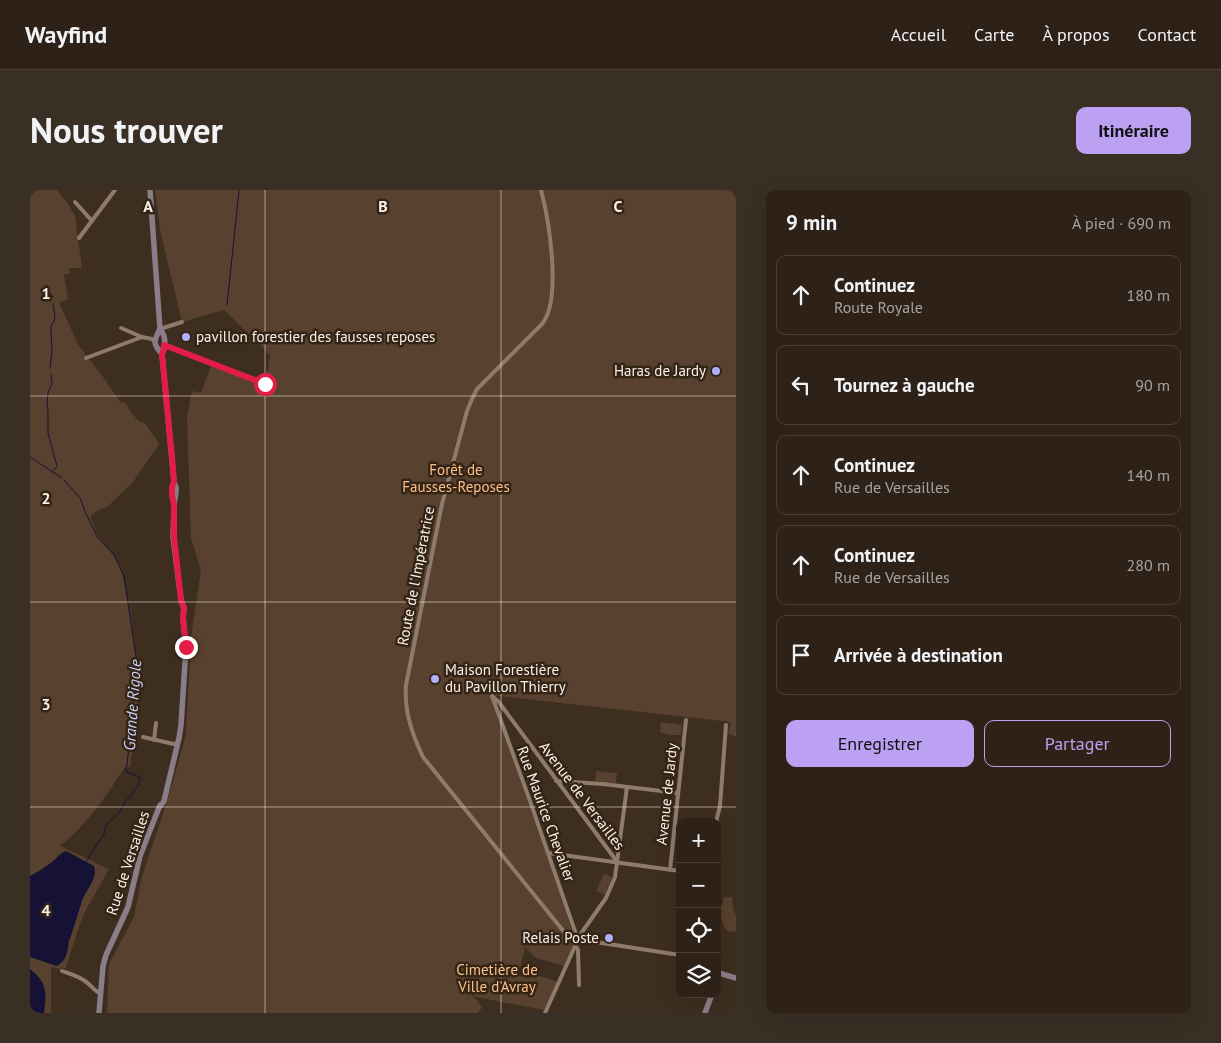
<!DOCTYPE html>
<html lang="fr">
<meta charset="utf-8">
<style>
body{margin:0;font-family:"PT Sans",sans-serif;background:#3a2f25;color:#f1f3f6}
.controls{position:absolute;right:15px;bottom:15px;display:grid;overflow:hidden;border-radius:10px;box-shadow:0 5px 20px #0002}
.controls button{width:45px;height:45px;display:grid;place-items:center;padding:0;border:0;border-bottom:1px solid #493f37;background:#2e2218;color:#f1f3f6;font:25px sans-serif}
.stop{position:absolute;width:15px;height:15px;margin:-11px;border:4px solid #e11d48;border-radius:50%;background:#fff}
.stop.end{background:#e11d48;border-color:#fff;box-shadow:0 1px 5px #0008}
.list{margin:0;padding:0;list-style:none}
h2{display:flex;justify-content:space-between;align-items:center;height:65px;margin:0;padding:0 20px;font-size:21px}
h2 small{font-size:16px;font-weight:400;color:#a7a4a2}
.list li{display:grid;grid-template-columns:32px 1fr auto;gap:15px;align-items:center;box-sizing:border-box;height:80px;margin:0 10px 10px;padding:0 10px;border:1px solid #493f37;border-radius:10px}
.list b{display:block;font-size:19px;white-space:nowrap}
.list p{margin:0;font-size:16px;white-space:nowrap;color:#a7a4a2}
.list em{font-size:16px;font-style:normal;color:#a7a4a2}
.actions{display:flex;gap:10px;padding:15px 20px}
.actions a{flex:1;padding:11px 0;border:1px solid #bca0f2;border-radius:10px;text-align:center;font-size:18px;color:#bca0f2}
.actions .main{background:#bca0f2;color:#111}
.icon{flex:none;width:28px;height:28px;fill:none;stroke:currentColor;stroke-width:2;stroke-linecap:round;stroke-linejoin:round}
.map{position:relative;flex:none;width:706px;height:823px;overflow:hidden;border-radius:10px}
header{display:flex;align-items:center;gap:30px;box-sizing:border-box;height:70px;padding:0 25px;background:#2e2218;border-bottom:1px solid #493f37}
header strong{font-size:24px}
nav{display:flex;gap:28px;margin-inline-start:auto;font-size:18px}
.intro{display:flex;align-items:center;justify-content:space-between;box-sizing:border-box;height:120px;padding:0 30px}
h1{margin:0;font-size:35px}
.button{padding:12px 22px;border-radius:10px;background:#bca0f2;color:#111;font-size:18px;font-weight:700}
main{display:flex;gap:30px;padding:0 30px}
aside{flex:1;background:#2e2218;border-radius:10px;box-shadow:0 5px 20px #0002}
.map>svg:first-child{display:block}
</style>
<header>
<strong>Wayfind</strong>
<nav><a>Accueil</a><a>Carte</a><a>À propos</a><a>Contact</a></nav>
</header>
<div class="intro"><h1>Nous trouver</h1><a class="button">Itinéraire</a></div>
<main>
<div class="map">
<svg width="706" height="823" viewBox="0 0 706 823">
<rect width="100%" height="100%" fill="#3e2e20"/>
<g fill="#58412e">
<path d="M0 0H27L38 14 45 26 52 78H39L40 83 34 85 38 109 29 113 49 156 71 184 91 213 94 212 108 231 115 233 129 253 127 257 103 292 77 317 68 320 60 327 69 348 84 365 91 378 100 419 106 466 108 521H103V539L104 550 100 577H95C76 606 58 634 30 656L79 679 56 720 48 739 36 778 30 779 21 777V823H0Z"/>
<polygon points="125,0 706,0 706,547 698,543 701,532 460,505 528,698 545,751 534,776 506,768 495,757 488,786 507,785 528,792 514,820 446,807 440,804 447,810 452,818 447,823 77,823 79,774 104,727 112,686 137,612 156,545 161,447 171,380 161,348 157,228 162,201 171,203 181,176 228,193 238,180 240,165 194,120 152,132 130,40"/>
<polygon points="631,532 652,535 651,545 640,545 630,542"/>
<polygon points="566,581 587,583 586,593 565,591"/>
<polygon points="574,684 582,687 575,705 566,701"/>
<path d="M696 707H702L703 719 706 725V741L699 742C690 735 692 726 690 716L693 714V708Z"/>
</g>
<g fill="#151236">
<path d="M36 661 64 676C68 690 56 699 52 711L40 749 39 750C38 760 37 771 27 776L0 767V686C8 682 15 677 22 672 27 668 30 663 36 661Z"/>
<path d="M0 779C17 792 17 803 14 823H0Z"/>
</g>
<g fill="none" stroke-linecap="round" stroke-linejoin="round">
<g stroke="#151236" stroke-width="1">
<polyline points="16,95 16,97 23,107"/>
<polyline points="197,115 209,1"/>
<polyline points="20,178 22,161 21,140 21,136 24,131 25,126 23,114"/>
<polyline points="21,185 22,193 18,203 17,215 18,220 18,243 27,276 22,282"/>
<polyline points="0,267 32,288"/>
<polyline points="34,290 50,308 56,324 68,348 84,365 94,386 106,467 101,541 96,582 110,587 108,596 96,611 89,623 75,636 75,642 56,672"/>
</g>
<g stroke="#8e7b6b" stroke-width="4">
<path d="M511 0C519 30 532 110 512 134L447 199 442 209 437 221 412 314 376 495C374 521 382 544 393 567L539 748 650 765"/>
<polyline points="45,12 62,31"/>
<polyline points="49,48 85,0"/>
<polyline points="91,138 112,147 122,149 125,152"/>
<polyline points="130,139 152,132"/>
<polyline points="134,155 235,194"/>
<polyline points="56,168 112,147"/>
<polyline points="462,506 500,611 548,750"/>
<polyline points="462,506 468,511 588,673"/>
<polyline points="113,547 148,555"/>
<polyline points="124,550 126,533"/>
<polyline points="526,591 573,594 648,603"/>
<polyline points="686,632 690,616 696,535"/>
<polyline points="518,663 650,681"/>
<polyline points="640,680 656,530"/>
<polyline points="545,757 547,758 548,760 549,795"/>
<polyline points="687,757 688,771 687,773"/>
<path d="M32 781C40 784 48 786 55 791 61 795 64 801 71 804"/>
<polyline points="515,823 550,745 576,708 585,687 597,597"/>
</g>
<g stroke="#8a7d88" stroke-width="5.5">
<path d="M120 0 130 139C136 146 136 156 132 164L144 292 146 297V302L144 315 143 347 151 410 154 418 153 428 156 457 151 535 149 548 134 611 129 618"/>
<path d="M130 139C124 151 122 153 132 164"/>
<polyline points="687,789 689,783 706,788"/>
<polyline points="69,823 73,776 76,765 98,717 110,666 130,615"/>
<polyline points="675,823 682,804"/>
</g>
</g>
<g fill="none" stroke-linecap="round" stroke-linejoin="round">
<polyline stroke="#e11d48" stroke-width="6" points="156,457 153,428 154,418 151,410 144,347 144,315 142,305 142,297 144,292 143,278 132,164 134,159 134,155 235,194"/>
</g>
<path fill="none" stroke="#fbf0e7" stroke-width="1" stroke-opacity="0.55" d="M235 0V823M471 0V823M0 206H706M0 412H706M0 617H706"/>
<g fill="#adaffb" stroke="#332416" stroke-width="2">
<circle cx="156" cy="147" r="5"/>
<circle cx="686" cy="181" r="5"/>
<circle cx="405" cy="489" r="5"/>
<circle cx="579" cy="748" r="5"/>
</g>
<g text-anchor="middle" stroke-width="5" stroke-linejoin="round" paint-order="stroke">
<g font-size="15" fill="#fbf0e7" stroke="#332416" text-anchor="start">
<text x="166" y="152">pavillon forestier des fausses reposes</text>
<text x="676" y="186" text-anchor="end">Haras de Jardy</text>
<text x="415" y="485">Maison Forestière<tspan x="415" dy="17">du Pavillon Thierry</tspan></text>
<text x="569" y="753" text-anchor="end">Relais Poste</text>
</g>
<g font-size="15" fill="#fdc08a" stroke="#332416">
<text x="426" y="285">Forêt de<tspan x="426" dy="17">Fausses-Reposes</tspan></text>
<text x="467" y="785">Cimetière de<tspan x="467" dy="17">Ville d'Avray</tspan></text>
</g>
<g font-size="15" fill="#fbf0e7" stroke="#332416">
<text transform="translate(386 386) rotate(-79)" y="5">Route de l'Impératrice</text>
<text transform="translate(637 604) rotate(-84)" y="5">Avenue de Jardy</text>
<text transform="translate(552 606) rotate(53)" y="5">Avenue de Versailles</text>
<text transform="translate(516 624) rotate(70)" y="5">Rue Maurice Chevalier</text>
<text transform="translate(98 673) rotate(-72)" y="5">Rue de Versailles</text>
</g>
<g font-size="16" font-style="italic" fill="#cfd1fc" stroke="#332416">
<text transform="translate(102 515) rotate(-86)" y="6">Grande Rigole</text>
</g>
</g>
<g font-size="16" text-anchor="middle" font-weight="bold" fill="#fbf0e7" stroke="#332416" stroke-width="5" stroke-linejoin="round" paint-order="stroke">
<text x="118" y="22">A</text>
<text x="353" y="22">B</text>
<text x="588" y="22">C</text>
<text x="16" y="109">1</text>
<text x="16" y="314">2</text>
<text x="16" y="520">3</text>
<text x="16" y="726">4</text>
</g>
</svg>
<div class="controls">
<button>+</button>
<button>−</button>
<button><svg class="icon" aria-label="locate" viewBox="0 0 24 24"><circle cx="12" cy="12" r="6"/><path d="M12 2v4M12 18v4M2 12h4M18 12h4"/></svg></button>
<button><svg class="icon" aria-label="layers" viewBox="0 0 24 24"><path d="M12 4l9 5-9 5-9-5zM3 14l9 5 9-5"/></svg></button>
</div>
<div class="stop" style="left:235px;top:194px"></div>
<div class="stop end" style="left:156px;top:457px"></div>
</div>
<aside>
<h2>9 min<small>À pied · 690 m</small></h2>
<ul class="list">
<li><svg class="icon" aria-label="ahead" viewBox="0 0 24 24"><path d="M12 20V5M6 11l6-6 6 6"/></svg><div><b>Continuez</b><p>Route Royale</p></div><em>180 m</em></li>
<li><svg class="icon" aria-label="left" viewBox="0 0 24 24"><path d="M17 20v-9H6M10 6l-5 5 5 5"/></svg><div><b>Tournez à gauche</b></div><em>90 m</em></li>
<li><svg class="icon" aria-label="ahead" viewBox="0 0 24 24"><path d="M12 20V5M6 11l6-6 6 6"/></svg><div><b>Continuez</b><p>Rue de Versailles</p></div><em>140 m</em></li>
<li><svg class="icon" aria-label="ahead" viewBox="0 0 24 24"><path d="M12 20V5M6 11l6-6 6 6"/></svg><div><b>Continuez</b><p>Rue de Versailles</p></div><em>280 m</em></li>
<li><svg class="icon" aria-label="arrive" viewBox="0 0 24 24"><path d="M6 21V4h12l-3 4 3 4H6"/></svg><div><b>Arrivée à destination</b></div></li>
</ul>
<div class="actions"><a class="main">Enregistrer</a><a>Partager</a></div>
</aside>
</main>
